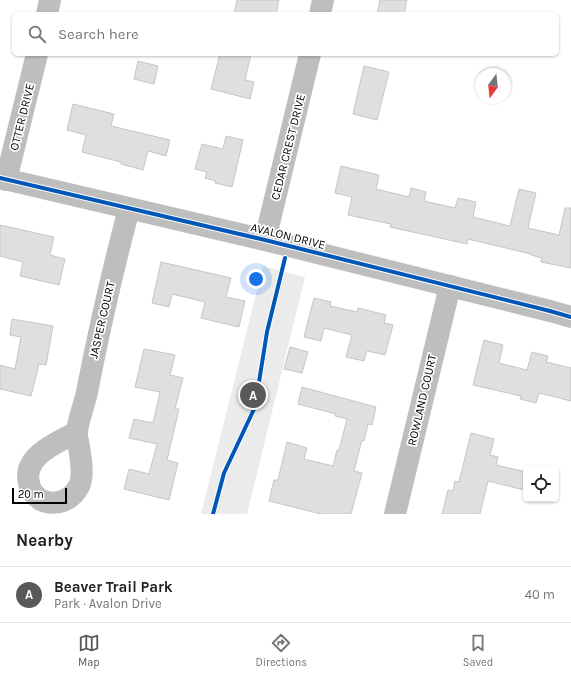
<!DOCTYPE html>
<meta charset="utf-8">
<style>
body{margin:0;font-family:Karla,sans-serif;background:#f2f2f2;color:#202124}
.controls{position:absolute;right:12px;bottom:12px;display:grid;overflow:hidden;border-radius:6px;box-shadow:0 1px 3px #0004}
.controls button{width:36px;height:36px;display:grid;place-items:center;padding:0;border:0;border-bottom:1px solid #e0e0e0;background:#fff;color:#202124;font:20px sans-serif}
.compass{position:absolute;left:475px;top:68px;width:36px;height:36px;border-radius:50%;background:#fff;box-shadow:0 1px 3px #0004;rotate:195deg}
.scale{position:absolute;left:12px;bottom:10px;width:55px;box-sizing:border-box;padding-left:4px;border:2px solid #000;border-top:0;font-size:11px;line-height:14px;white-space:nowrap;color:#000;-webkit-text-stroke:3px #fff;paint-order:stroke}
.you{position:absolute;left:256px;top:279px;width:14px;height:14px;margin:-10px;border:3px solid #fff;border-radius:50%;background:#1a73e8;box-shadow:0 0 0 6px #1a73e833}
.badge{display:grid;place-items:center;width:26px;height:26px;border-radius:50%;background:#595959;color:#fff;font-size:13px;font-weight:700}
.pin{position:absolute;translate:-50% -50%;border:2px solid #fff;box-shadow:0 1px 4px #0006}
.list{margin:0;padding:0;list-style:none}
h2{display:flex;justify-content:space-between;align-items:center;height:52px;margin:0;padding:0 16px;font-size:17px}
h2 small{font-size:13px;font-weight:400;color:#757577}
.list li{display:grid;grid-template-columns:26px 1fr auto;gap:12px;align-items:center;box-sizing:border-box;height:56px;padding:0 16px;border-top:1px solid #e0e0e0}
.list b{display:block;font-size:15px;white-space:nowrap}
.list p{margin:0;font-size:13px;white-space:nowrap;color:#757577}
.list em{font-size:13px;font-style:normal;color:#757577}
.icon{flex:none;width:22px;height:22px;fill:none;stroke:currentColor;stroke-width:2;stroke-linecap:round;stroke-linejoin:round}
.map{position:relative;flex:none;width:571px;height:514px;overflow:hidden}
.search{position:absolute;background:#fff;box-shadow:0 1px 3px #0004;left:12px;right:12px;top:12px;height:44px;display:flex;align-items:center;gap:10px;box-sizing:border-box;padding:0 14px;border-radius:6px;color:#757577;font-size:15px}
.sheet{height:108px;background:#fff}
nav{display:flex;justify-content:space-around;align-items:center;box-sizing:border-box;height:56px;border-top:1px solid #e0e0e0;background:#fff;font-size:11px;color:#757577}
nav a{display:grid;justify-items:center;gap:2px}
nav .on{color:#595959}
.map>svg:first-child{display:block}
</style>
<div class="map">
<svg width="571" height="514" viewBox="0 0 571 514">
<rect width="100%" height="100%" fill="#fff"/>
<polygon fill="#ebebeb" points="263,266 305,277 247,514 201,514"/>
<g fill="#dfdfdf" stroke="#c6c6c6">
<polygon points="237,0 279,0 276,14 234,14"/>
<polygon points="380,0 407,0 404,14 377,14"/>
<polygon points="220,54 251,54 245,80 254,82 250,99 211,89"/>
<polygon points="138,61 158,66 154,84 134,79"/>
<polygon points="364,66 389,72 377,120 353,114"/>
<polygon points="73,104 114,114 111,126 170,140 166,156 148,151 143,170 121,164 121,162 82,152 86,135 67,130"/>
<polygon points="226,136 243,140 232,187 215,183 216,181 205,178 207,172 195,169 202,144 223,149"/>
<polygon points="341,166 379,175 376,189 409,197 411,188 426,192 424,201 455,208 458,198 476,202 473,217 510,226 519,189 536,193 528,228 559,235 565,208 571,208 571,268 541,262 542,258 531,255 531,254 468,239 467,244 390,227 391,224 348,215 352,197 335,193"/>
<polygon points="0,225 54,237 50,255 65,259 59,285 20,276 23,262 0,256"/>
<polygon points="161,262 231,278 226,297 245,301 239,327 201,318 205,302 172,294 169,307 152,303"/>
<polygon points="314,298 331,302 330,306 357,312 358,308 386,315 384,323 393,325 385,355 367,351 364,361 346,357 352,335 324,328 321,341 304,337"/>
<polygon points="12,319 53,326 46,365 39,364 31,396 0,389 0,365 15,369 21,337 10,335"/>
<polygon points="484,340 503,345 499,363 527,370 532,352 548,356 546,362 571,368 571,401 539,393 536,403 520,399 521,396 473,385"/>
<polygon points="290,347 308,352 302,373 284,369"/>
<polygon points="144,349 175,355 170,375 183,378 175,409 179,409 167,460 178,463 169,500 124,489 129,469 149,474 157,444 129,438 134,419 153,423 160,392 135,387"/>
<polygon points="302,387 376,407 372,425 368,424 364,441 362,440 354,471 362,473 351,514 321,514 269,501 274,480 278,480 287,442 307,448 304,459 333,466 337,450 339,450 347,419 335,416 336,414 298,404"/>
<polygon points="471,433 494,439 490,455 498,457 496,465 526,472 526,482 524,490 488,481 480,514 442,514 448,490 453,491 455,481 459,482"/>
</g>
<g fill="none" stroke-linecap="round" stroke-linejoin="round">
<g stroke="#bebebe" stroke-width="22">
<polyline points="47,14 50,0"/>
<polyline points="320,14 323,0"/>
<polyline points="0,178 265,240 550,311 571,317"/>
<polyline points="6,180 37,54"/>
<polyline points="265,240 310,54"/>
<path d="M77 432C58 442 22 456 29 483 30 490 35 496 41 500 56 507 72 500 79 486 84 476 81 459 79 447 79 443 76 437 77 433 77 423 85 403 87 392 99 330 113 269 129 209"/>
<polyline points="395,514 450,286"/>
</g>
<defs>
<g id="cycleway">
<polyline points="0,178 265,240 550,311 571,317"/>
<polyline points="213,514 224,473 255,407 267,332 285,258"/>
</g>
</defs>
<use href="#cycleway" stroke="#fff" stroke-width="6"/>
<use href="#cycleway" stroke="#0057b8" stroke-width="4"/>
</g>
<g text-anchor="middle" stroke-width="3.5" stroke-linejoin="round" paint-order="stroke">
<g font-size="12" fill="#000" stroke="#fff">
<text transform="translate(22 117) rotate(-76)" y="4">OTTER DRIVE</text>
<text transform="translate(288 147) rotate(-76)" y="4">CEDAR CREST DRIVE</text>
<text transform="translate(288 236) rotate(14)" y="4">AVALON DRIVE</text>
<text transform="translate(102 320) rotate(-77)" y="4">JASPER COURT</text>
<text transform="translate(422 400) rotate(-77)" y="4">ROWLAND COURT</text>
</g>
</g>
</svg>
<div class="controls">
<button><svg class="icon" aria-label="locate" viewBox="0 0 24 24"><circle cx="12" cy="12" r="6"/><path d="M12 2v4M12 18v4M2 12h4M18 12h4"/></svg></button>
</div>
<svg class="compass" viewBox="-18 -18 36 36"><path d="M0-13l5 13h-10z" fill="#e53935"/><path d="M0 13l5-13h-10z" fill="#757577"/></svg>
<div class="scale">20 m</div>
<div class="you"></div>
<div class="pin badge" style="left:253px;top:395px">A</div>
<div class="search"><svg class="icon" aria-label="search" viewBox="0 0 24 24"><circle cx="10" cy="10" r="6"/><path d="M15 15l6 6"/></svg>Search here</div>
</div>
<section class="sheet">
<h2>Nearby<small></small></h2>
<ul class="list">
<li><span class="badge">A</span><div><b>Beaver Trail Park</b><p>Park · Avalon Drive</p></div><em>40 m</em></li>
</ul>
</section>
<nav>
<a class="on"><svg class="icon" aria-label="map" viewBox="0 0 24 24"><path d="M3 6l6-2 6 2 6-2v14l-6 2-6-2-6 2zM9 4v14M15 6v14"/></svg>Map</a>
<a><svg class="icon" aria-label="directions" viewBox="0 0 24 24"><path d="M12 3l9 9-9 9-9-9zM9 14v-3h6M13 9l2 2-2 2"/></svg>Directions</a>
<a><svg class="icon" aria-label="saved" viewBox="0 0 24 24"><path d="M7 4h10v16l-5-4-5 4z"/></svg>Saved</a>
</nav>
